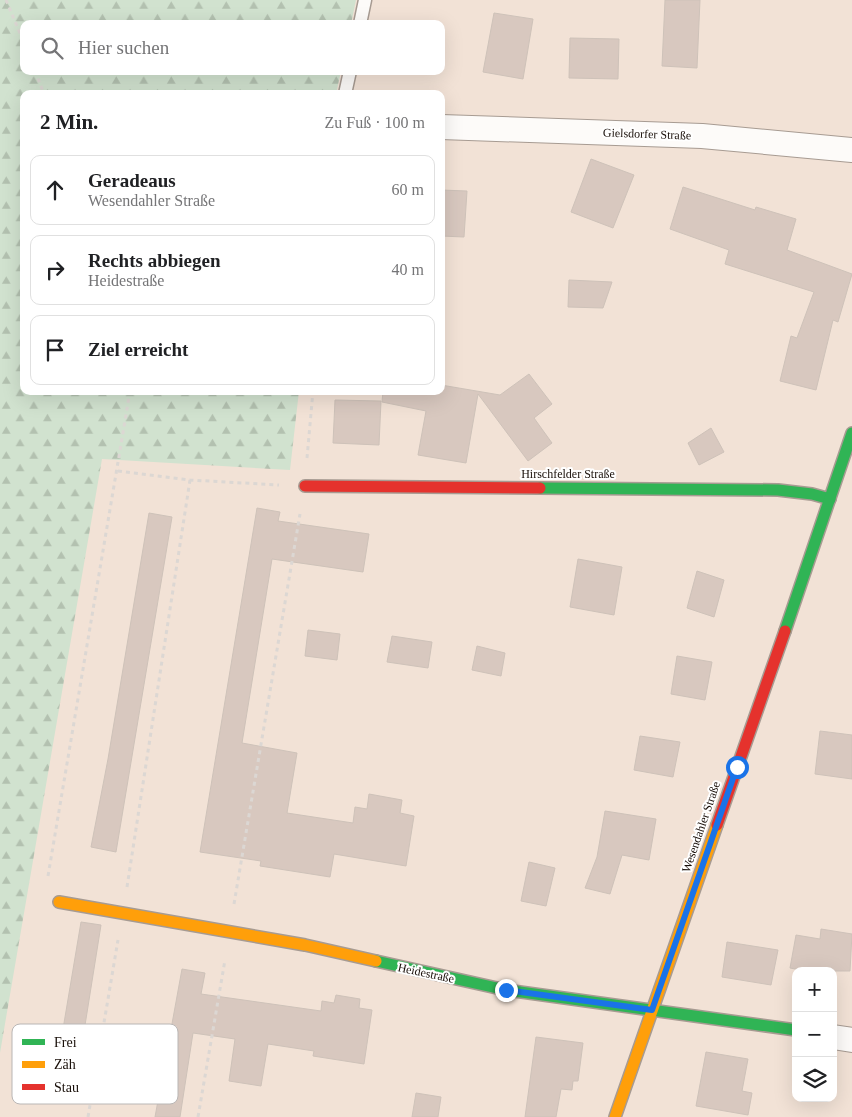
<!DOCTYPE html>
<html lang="de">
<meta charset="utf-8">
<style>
body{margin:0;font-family:Georgia,serif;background:#f2f2f2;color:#202124}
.controls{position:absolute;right:15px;bottom:15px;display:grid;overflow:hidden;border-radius:10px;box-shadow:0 5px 20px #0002}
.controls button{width:45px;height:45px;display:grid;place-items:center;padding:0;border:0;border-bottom:1px solid #e0e0e0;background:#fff;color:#202124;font:25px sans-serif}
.stop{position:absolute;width:15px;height:15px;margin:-11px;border:4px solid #1a73e8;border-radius:50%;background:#fff}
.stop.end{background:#1a73e8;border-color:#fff;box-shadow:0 1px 5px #0008}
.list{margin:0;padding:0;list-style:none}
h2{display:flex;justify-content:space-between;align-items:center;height:65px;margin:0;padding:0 20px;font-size:21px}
h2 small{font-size:16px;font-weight:400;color:#757577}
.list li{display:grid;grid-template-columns:32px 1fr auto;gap:15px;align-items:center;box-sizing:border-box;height:70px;margin:0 10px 10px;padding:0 10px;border:1px solid #e0e0e0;border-radius:10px}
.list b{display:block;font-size:19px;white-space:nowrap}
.list p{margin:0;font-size:16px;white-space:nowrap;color:#757577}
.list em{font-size:16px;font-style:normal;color:#757577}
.icon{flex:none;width:28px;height:28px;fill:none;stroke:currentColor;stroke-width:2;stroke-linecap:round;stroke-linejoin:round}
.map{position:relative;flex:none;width:852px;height:1117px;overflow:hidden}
.search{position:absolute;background:#fff;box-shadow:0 5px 20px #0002;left:20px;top:20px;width:425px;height:55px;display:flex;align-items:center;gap:12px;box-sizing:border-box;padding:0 18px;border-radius:10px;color:#757577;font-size:19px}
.panel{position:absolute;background:#fff;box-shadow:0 5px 20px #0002;left:20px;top:90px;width:425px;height:305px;border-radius:10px}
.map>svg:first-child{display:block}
</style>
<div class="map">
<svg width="852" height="1117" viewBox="0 0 852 1117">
<defs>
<pattern id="forest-firs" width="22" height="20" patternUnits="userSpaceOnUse" patternTransform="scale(1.25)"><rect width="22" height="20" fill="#d1e2cf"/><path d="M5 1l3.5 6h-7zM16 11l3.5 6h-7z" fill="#b3c1b0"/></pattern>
</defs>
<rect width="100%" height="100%" fill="#f2e2d6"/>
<polygon fill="url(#forest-firs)" points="0,0 356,0 351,24 24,24 24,71 341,71 336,94 24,94 24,391 299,391 290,470 102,459 0,1053"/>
<g fill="#d8c8bf" stroke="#cec2b9">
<polygon points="665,0 700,0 697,68 662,66"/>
<polygon points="494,13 533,19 523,79 483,72"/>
<polygon points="570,38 619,39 618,79 569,78"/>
<polygon points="591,159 634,175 613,228 571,212"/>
<polygon points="683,187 755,210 756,207 796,219 787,250 852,274 838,322 833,320 816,390 780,381 791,336 797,338 814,292 725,264 729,250 670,229"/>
<polygon points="441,190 467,191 464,237 441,236"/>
<polygon points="569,280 612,282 603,308 568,307"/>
<polygon points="529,374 552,404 534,418 552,443 528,461 478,394 466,463 418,455 426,411 382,402 383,391 441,391 441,385 500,395"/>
<polygon points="335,400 381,401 379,445 333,443"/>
<polygon points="711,428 724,452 699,465 688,443"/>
<polygon points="257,508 280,512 278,521 369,534 363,572 272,559 242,743 297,753 287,813 353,823 355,807 367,809 369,794 402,800 400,813 414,816 406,866 334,854 330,877 260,866 261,861 200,852"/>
<polygon points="149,513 172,517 116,852 91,847 108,759"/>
<polygon points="578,559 622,567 614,615 570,607"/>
<polygon points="697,571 724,580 714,617 687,608"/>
<polygon points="308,630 340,634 337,660 305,656"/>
<polygon points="392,636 432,642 428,668 387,662"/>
<polygon points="477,646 505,653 501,676 472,670"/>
<polygon points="677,656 712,662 705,700 671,694"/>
<polygon points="820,731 852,735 852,779 815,774"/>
<polygon points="640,736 680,742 673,777 634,770"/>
<polygon points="605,811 656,819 649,860 622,855 610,894 585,888 597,857"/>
<polygon points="529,862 555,868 546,906 521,901"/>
<polygon points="81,922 101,925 82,1044 61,1041"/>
<polygon points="821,929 852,934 850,971 806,971 790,968 796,935 820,939"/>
<polygon points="727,942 778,950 771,985 722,977"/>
<polygon points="182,969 205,973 201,994 321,1011 322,1001 334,1003 336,995 360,999 359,1008 372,1010 364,1064 313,1056 314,1051 268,1044 261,1086 229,1081 235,1039 193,1033 180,1117 155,1117"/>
<polygon points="536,1037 583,1043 578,1081 573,1081 572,1090 561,1089 556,1117 525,1117"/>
<polygon points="706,1052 748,1059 742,1091 752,1093 748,1115 696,1106"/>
<polygon points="416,1093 441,1097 438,1117 412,1117"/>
</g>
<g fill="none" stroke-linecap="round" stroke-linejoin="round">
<defs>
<g id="lane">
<polyline points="360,24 365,0"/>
<polyline points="345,94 350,71"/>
</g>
<g id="street">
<polyline points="441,127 702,136 852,150"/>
<polyline points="833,1037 852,1040"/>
</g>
<g id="fast">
<polyline points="540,488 778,490 812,494 830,499"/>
<polyline points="785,631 852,433"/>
<polyline points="376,961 506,990 796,1030"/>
</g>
<g id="slow">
<polyline points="59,902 305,945 376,961"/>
<polyline points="615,1117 717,825"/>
</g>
<g id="jam">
<polyline points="305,486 540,488"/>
<polyline points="717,825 785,631"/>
</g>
</defs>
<use href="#lane" stroke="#a79b92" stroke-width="15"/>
<use href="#street" stroke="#a79b92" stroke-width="26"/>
<use href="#fast" stroke="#a79b92" stroke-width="14"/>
<use href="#slow" stroke="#a79b92" stroke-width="14"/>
<use href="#jam" stroke="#a79b92" stroke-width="14"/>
<g stroke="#dcd7d3" stroke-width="3" stroke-dasharray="4 4" stroke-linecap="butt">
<polyline points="6,0 24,43"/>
<polyline points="35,71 44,94"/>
<polyline points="307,458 313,391"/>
<polyline points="118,471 190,480 279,485"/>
<polyline points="48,876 130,391"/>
<polyline points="127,887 190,480"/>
<polyline points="234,904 300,514"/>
<polyline points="88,1117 118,940"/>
<polyline points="198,1117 225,960"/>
</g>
<use href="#lane" stroke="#fdfbf9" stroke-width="12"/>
<use href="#street" stroke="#fdfbf9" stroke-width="24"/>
<use href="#fast" stroke="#30b455" stroke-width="11"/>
<use href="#slow" stroke="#ff9f0a" stroke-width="11"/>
<use href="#jam" stroke="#e5322d" stroke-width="11"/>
</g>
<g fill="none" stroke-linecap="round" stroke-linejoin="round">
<polyline stroke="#1a73e8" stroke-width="6" points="506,990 652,1010 737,767"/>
</g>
<g text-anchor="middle" stroke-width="4" stroke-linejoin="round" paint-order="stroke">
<g font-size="12" fill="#170d07" stroke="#fff">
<text transform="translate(647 134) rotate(2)" y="4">Gielsdorfer Straße</text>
<text x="568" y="478">Hirschfelder Straße</text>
<text transform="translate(701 827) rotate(-71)" y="4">Wesendahler Straße</text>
<text transform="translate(426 973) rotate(12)" y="4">Heidestraße</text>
</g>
</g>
<rect x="12" y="1024" width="166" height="80" rx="8" fill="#fff" stroke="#b9b6b5" stroke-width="1"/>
<rect x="22" y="1039" width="23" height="6" fill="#30b455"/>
<rect x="22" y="1061" width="23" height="7" fill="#ff9f0a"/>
<rect x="22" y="1084" width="23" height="6" fill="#e5322d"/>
<g font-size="14" fill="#170d07">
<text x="54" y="1047">Frei</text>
<text x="54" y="1069">Zäh</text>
<text x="54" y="1092">Stau</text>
</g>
</svg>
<div class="controls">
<button>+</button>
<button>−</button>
<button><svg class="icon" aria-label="layers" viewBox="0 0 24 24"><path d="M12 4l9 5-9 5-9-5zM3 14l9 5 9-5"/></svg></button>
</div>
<div class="stop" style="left:737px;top:767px"></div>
<div class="stop end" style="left:506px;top:990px"></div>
<div class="search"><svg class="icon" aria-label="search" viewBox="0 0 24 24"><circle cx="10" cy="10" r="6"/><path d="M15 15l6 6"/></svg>Hier suchen</div>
<section class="panel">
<h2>2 Min.<small>Zu Fuß · 100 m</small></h2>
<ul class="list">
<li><svg class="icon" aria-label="ahead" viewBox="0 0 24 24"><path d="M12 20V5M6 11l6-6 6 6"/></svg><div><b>Geradeaus</b><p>Wesendahler Straße</p></div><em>60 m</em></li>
<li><svg class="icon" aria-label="right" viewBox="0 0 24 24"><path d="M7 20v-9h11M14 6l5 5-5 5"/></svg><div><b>Rechts abbiegen</b><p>Heidestraße</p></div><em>40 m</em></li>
<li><svg class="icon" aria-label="arrive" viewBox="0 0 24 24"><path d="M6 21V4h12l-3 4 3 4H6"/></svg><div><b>Ziel erreicht</b></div></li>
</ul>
</section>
</div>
